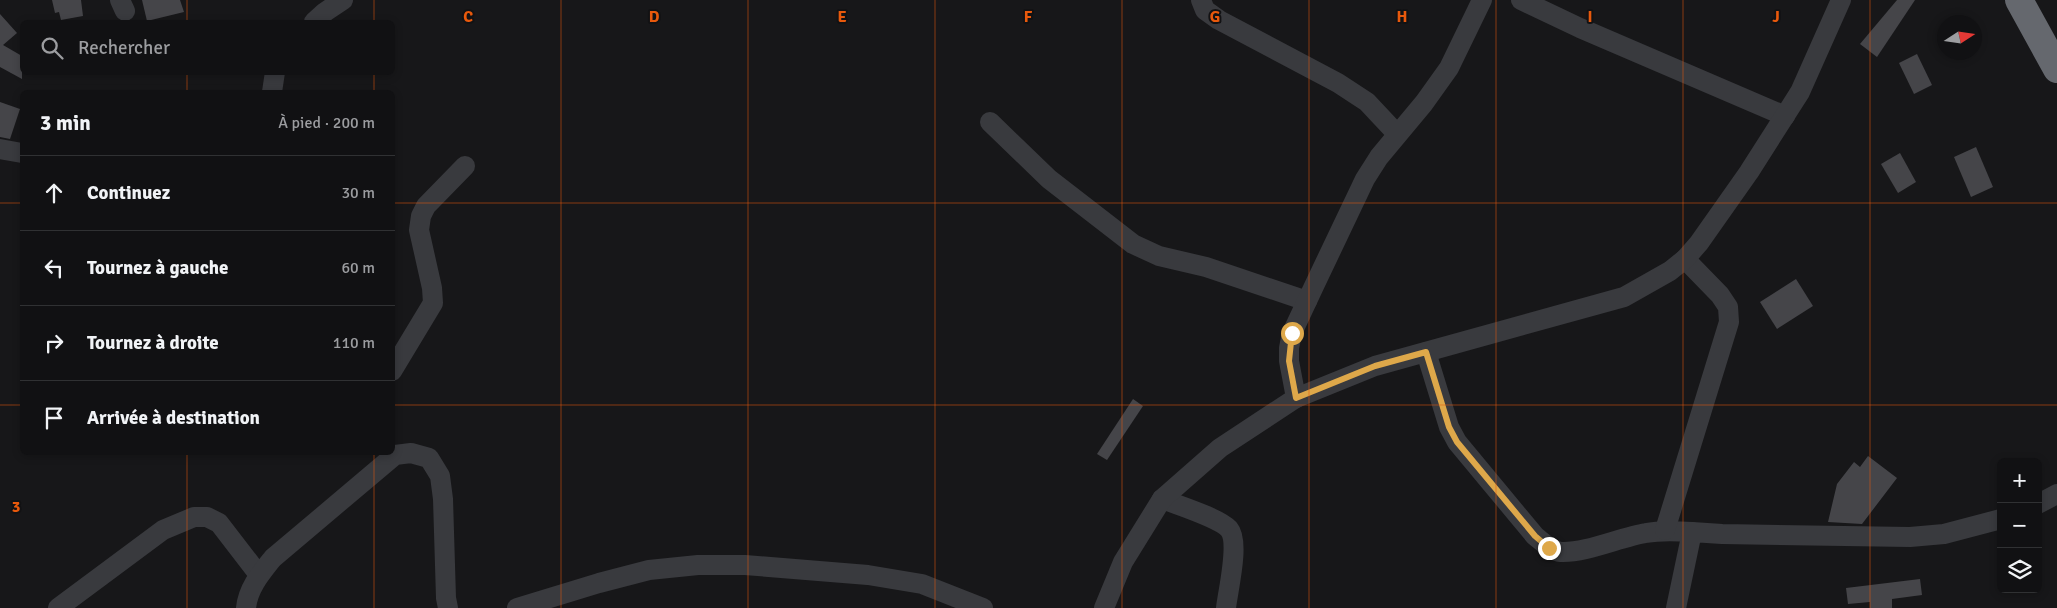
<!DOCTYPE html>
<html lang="fr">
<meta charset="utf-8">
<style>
body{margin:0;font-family:Signika,sans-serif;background:#1a1a1c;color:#f1f3f6}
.controls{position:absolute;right:15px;bottom:15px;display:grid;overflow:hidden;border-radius:8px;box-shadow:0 2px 8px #0003}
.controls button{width:45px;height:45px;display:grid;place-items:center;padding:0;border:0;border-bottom:1px solid #303133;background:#111113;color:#f1f3f6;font:25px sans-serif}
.compass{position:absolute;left:1937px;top:15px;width:45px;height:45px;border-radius:50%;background:#111113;box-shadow:0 2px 8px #0003;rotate:78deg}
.stop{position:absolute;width:15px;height:15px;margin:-11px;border:4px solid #dea84a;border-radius:50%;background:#fff}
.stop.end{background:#dea84a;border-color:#fff;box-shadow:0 1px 5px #0008}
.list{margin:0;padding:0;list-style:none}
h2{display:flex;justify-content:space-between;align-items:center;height:65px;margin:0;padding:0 20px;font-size:21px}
h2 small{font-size:16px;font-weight:400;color:#9c9da0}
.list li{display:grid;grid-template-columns:32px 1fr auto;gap:15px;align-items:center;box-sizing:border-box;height:75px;padding:0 20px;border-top:1px solid #303133}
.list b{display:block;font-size:19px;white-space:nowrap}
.list em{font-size:16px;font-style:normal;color:#9c9da0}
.icon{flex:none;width:28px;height:28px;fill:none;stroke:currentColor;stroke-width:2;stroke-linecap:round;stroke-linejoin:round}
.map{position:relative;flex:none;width:2057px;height:608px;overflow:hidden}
.search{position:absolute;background:#111113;box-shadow:0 2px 8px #0003;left:20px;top:20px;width:375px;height:55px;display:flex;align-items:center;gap:12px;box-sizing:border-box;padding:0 18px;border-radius:8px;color:#9c9da0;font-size:19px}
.panel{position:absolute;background:#111113;box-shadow:0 2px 8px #0003;left:20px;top:90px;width:375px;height:365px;border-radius:8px}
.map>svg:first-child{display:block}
</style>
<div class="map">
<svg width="2057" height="608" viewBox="0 0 2057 608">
<rect width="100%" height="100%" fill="#171719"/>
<g fill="#454549">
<polygon points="52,0 81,0 83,16 61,20 59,12 55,13"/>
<polygon points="142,0 180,0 184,12 147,21"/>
<polygon points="1897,0 1915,0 1877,57 1860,44"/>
<polygon points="0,14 17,33 3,45 22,56 22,79 0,67"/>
<polygon points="1917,54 1932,85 1914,94 1899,63"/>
<polygon points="0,102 20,109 10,139 0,137"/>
<polygon points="1976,147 1993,187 1971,197 1954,157"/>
<polygon points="1900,153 1916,182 1898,193 1881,164"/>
<polygon points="1796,279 1813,306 1777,329 1760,302"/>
<polygon points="1133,399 1143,406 1107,460 1097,454"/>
<polygon points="1868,456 1897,478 1862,524 1828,522 1837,484 1854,462 1860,467"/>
<polygon points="1920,579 1922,595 1892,599 1892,608 1870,608 1870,602 1848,604 1846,588"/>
</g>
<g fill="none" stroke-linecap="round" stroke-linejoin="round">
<g stroke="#393a3e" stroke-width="20">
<polyline points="120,0 125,11"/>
<polyline points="1201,0 1205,10 1219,20 1338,83 1367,102 1397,134"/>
<polyline points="1521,0 1580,28 1785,116"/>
<polyline points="314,22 325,12 343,0"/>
<polyline points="272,92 275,72"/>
<polyline points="990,122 1049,179 1133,244 1159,256 1206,267 1307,301"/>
<polyline points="0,149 22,153"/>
<path d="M1426 352 1449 427 1457 442 1535 536C1543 542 1551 551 1561 552 1586 553 1621 537 1646 533 1661 530 1677 531 1692 532"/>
<polyline points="392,371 433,303 432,288 419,230 421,216 426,206 465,166"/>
<polyline points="1296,398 1289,361 1289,348 1292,333 1315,284 1365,179 1379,157 1424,103 1449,68 1482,0"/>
<path d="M1162 499C1177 505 1219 518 1229 529 1240 542 1228 590 1226 608"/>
<polyline points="2038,504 2057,494"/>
<polyline points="1665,530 1729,322 1728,307 1720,295 1685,259"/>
<polyline points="58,608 163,530 194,517 207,517 219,523 259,575"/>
<path d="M246 608C248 588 261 573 273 558L395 455 411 453 429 458 440 476 443 499 446 598 448 608"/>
<polyline points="517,608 599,583 649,570 698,565 745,565 868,575 922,584 983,608"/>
<polyline points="1104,608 1123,562 1162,499 1220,448 1296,398 1375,366 1624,297 1670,271 1685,259 1699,243 1749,172 1800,92 1841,0"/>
<polyline points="1676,608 1692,532 1722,534 1910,537 1944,534 2001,519"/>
</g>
<polyline stroke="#65686e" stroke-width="28" points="2019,0 2057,69"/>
</g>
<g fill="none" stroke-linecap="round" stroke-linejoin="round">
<polyline stroke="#dea84a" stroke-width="6" points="1292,333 1289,361 1296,398 1375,366 1426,352 1449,427 1457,442 1535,536 1549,548"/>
</g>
<path fill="none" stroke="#e8590c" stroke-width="1" stroke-opacity="0.55" d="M187 0V22M374 0V22M561 0V608M748 0V608M935 0V608M1122 0V608M1309 0V608M1496 0V608M1683 0V608M1870 0V608M187 72V92M374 72V92M0 203H22M392 203H2057M0 405H22M392 405H2057M187 452V608M374 452V608"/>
<g font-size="16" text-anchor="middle" font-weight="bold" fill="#e8590c" stroke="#121214" stroke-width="4" stroke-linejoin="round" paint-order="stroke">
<text x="468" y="22">C</text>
<text x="654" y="22">D</text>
<text x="842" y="22">E</text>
<text x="1028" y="22">F</text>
<text x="1215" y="22">G</text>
<text x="1402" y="22">H</text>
<text x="1590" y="22">I</text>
<text x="1776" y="22">J</text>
<text x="16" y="512">3</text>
</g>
</svg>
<div class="controls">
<button>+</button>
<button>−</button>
<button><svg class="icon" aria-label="layers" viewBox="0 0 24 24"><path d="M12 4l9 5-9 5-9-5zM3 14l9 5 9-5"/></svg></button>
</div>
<svg class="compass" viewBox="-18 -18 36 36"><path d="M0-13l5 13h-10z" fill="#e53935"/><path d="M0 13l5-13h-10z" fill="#9c9da0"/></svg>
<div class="stop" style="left:1292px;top:333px"></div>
<div class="stop end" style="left:1549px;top:548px"></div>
<div class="search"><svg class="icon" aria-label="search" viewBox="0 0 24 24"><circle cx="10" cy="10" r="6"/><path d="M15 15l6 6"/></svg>Rechercher</div>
<section class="panel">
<h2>3 min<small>À pied · 200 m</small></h2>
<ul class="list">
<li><svg class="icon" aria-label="ahead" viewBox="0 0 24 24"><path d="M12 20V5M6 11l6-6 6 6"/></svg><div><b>Continuez</b></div><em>30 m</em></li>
<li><svg class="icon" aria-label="left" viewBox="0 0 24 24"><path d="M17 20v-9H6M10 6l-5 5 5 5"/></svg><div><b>Tournez à gauche</b></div><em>60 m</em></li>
<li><svg class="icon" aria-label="right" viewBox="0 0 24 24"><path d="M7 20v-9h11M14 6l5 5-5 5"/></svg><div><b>Tournez à droite</b></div><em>110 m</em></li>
<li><svg class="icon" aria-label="arrive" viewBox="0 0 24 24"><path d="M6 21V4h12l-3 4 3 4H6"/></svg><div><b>Arrivée à destination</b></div></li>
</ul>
</section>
</div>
